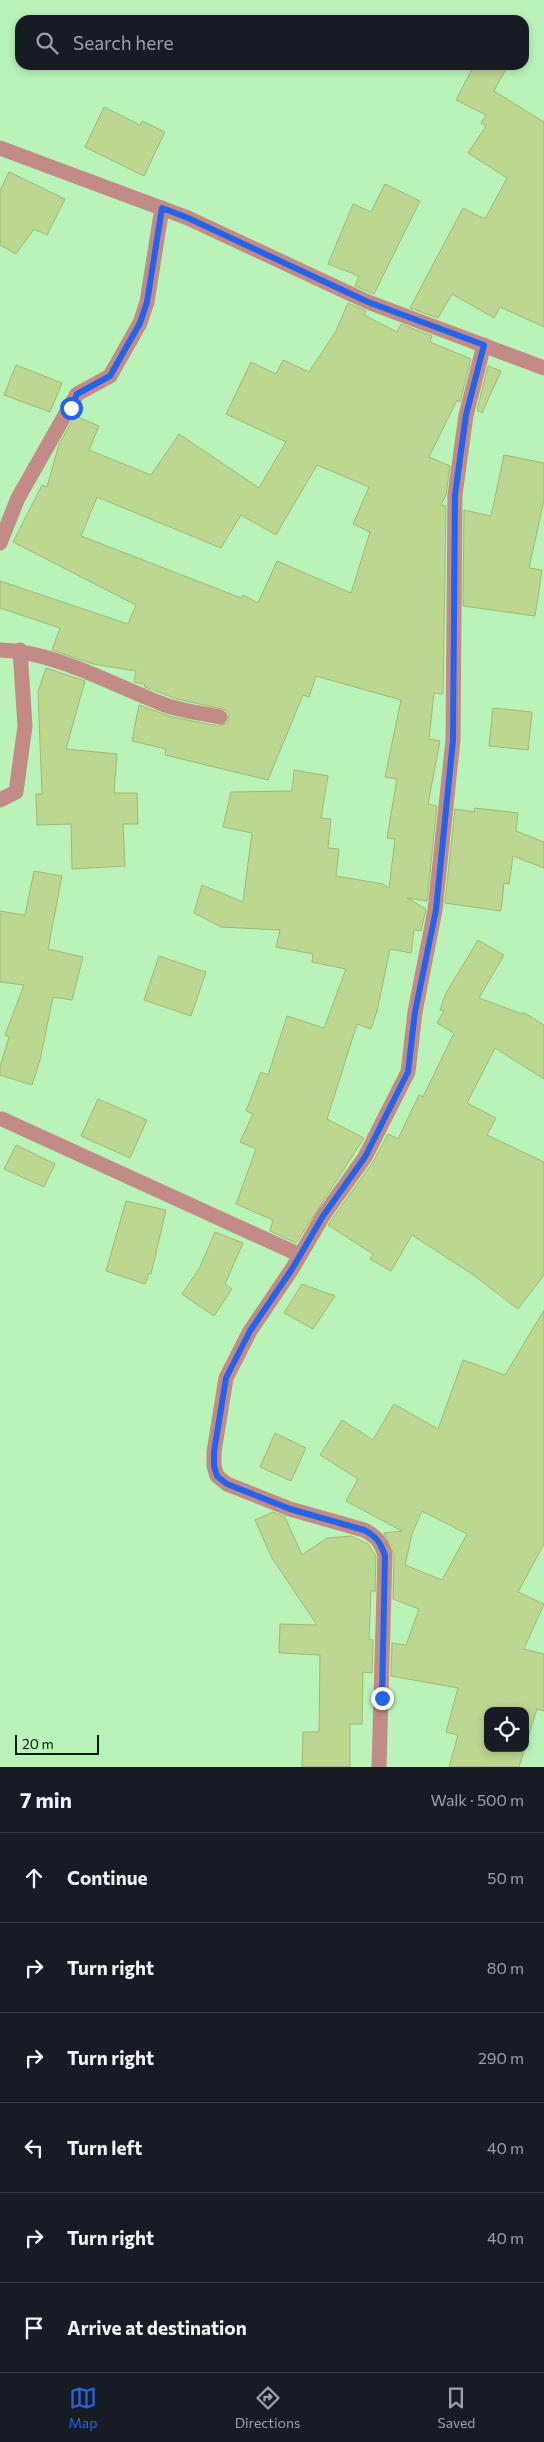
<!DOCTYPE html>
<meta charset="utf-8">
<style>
body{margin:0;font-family:Commissioner,sans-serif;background:#242831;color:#f1f3f6}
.controls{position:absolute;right:15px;bottom:15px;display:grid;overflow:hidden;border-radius:10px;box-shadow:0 2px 8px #0003}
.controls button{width:45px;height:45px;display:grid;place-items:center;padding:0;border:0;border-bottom:1px solid #363941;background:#171b24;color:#f1f3f6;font:25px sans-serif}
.scale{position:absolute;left:15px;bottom:12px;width:84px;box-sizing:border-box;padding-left:5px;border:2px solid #031604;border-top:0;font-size:14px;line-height:18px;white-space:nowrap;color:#031604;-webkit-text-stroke:4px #baf3b9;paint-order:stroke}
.stop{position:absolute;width:15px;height:15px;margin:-11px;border:4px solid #2563eb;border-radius:50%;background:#fff}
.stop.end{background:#2563eb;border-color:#fff;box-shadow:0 1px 5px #0008}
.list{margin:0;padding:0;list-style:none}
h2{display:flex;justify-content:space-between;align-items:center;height:65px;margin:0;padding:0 20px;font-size:21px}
h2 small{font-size:16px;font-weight:400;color:#9ea1a6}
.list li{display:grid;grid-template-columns:32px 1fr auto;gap:15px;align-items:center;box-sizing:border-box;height:90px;padding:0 20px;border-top:1px solid #363941}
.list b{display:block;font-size:19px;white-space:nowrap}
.list em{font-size:16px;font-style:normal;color:#9ea1a6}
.icon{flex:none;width:28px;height:28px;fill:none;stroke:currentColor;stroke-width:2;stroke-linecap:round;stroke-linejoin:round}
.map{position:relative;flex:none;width:544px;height:1767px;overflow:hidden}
.search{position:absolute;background:#171b24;box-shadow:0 2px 8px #0003;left:15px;right:15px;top:15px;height:55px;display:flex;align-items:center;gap:12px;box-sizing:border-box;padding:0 18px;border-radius:15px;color:#9ea1a6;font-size:19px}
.sheet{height:605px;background:#171b24}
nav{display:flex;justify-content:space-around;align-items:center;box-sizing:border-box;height:70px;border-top:1px solid #363941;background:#171b24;font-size:14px;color:#9ea1a6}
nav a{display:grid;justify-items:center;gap:2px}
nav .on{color:#2563eb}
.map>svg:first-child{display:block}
</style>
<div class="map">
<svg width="544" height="1767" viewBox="0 0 544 1767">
<rect width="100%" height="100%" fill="#baf3b9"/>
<g fill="#bdd690" stroke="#a0b773" fill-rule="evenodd">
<polygon points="474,65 508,65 494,91 544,122 544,327 500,307 494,318 452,294 438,318 410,308 463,208 485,219 507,178 468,153 486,126 481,123 486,115 456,100"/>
<polygon points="104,107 140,125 142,121 165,132 144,176 85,147"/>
<polygon points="9,172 65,199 47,235 34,229 16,254 0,245 0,191"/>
<polygon points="385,184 420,201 374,294 355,286 359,276 328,264 353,204 371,212"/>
<path d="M348 303 366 311 364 315 397 332 401 324 432 336 430 342 471 359 460 402 457 400 429 457 450 466 446 495 441 505 446 506 443 694 434 693 429 739 440 741 428 804 437 806 427 901 407 898 426 909 421 931 414 930 411 953 390 949 377 1011 371 1029 357 1024 327 1119 364 1138 296 1243 270 1231 273 1220 236 1204 256 1149 240 1142 253 1114 246 1111 261 1072 268 1075 287 1016 324 1028 346 969 312 962 313 954 276 947 280 930 221 927 194 913 202 885 243 902 252 833 223 827 231 792 292 791 294 770 328 776 321 818 331 819 328 848 339 849 336 876 383 884 389 888 395 839 387 838 397 779 385 777 401 700 316 676 309 697 303 695 268 780 165 755 166 749 132 741 139 705 172 717 218 726 227 723 229 714 226 710 177 699 145 687 144 684 134 682 136 671 93 664 52 650 60 628 0 608V581L128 624 136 605 13 542 42 485 47 487 59 444 75 416 99 426 89 450 151 475 179 434 259 488 286 442 226 414 251 362 276 374 283 360 309 372 336 331ZM317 465 369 487 353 524 370 532 351 593 277 561 258 603 243 595 241 598 81 536 97 497 221 548 241 515 276 535Z"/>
<polygon points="16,365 62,383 50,412 4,395"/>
<polygon points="488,366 501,371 482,413 477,410"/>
<polygon points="504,455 544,463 544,500 529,568 542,570 535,616 463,606 464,510 491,516"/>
<polygon points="46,668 85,681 66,749 117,754 114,793 137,793 138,824 123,824 125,866 72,869 71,824 37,825 36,794 42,794 38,692"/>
<polygon points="493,708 532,712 528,750 489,746"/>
<polygon points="475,808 518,813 516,831 544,842 544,868 513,856 509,884 504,883 501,911 445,903 455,809 474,812"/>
<polygon points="34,871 62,876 48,949 83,957 72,1000 53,997 40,1060 32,1085 0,1075 0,1067 9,1037 5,1035 24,985 0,982 0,911 25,915"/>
<polygon points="478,940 504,955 479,998 522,1014 523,1012 544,1025 544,1079 495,1048 467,1103 496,1118 487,1135 544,1162 544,1275 518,1309 472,1274 412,1235 391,1271 370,1259 373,1254 328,1225 373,1162 388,1134 398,1139 419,1095 423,1097 454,1033 437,1023 444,1011 440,1010 446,993"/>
<polygon points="159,956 206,972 191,1016 144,1000"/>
<polygon points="98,1099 147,1120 130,1158 81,1136"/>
<polygon points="16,1145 55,1164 44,1187 4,1169"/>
<polygon points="126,1201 166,1210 151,1274 149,1273 145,1284 106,1271"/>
<polygon points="215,1232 243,1243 225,1284 232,1289 214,1316 182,1294 200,1267"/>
<polygon points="302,1284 335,1296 313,1329 284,1313"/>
<path d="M544 1310V1544L518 1592 544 1604 524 1649 544 1654V1711L537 1709 525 1747V1711H488V1748H525L519 1767H449L458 1735 446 1732 458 1688 391 1676 392 1643 406 1645 419 1609 393 1599 394 1555 384 1533 402 1531 346 1501 358 1479 320 1455 342 1420 373 1440 394 1404 438 1429 463 1360 505 1375ZM422 1511 467 1534 442 1580 405 1565 412 1534Z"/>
<polygon points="275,1433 306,1448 291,1481 260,1467"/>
<polygon points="273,1512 285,1517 302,1555 327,1538 351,1536 368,1544 376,1556 375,1592 371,1590 369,1639 373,1640 372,1673 363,1672 362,1724 350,1724 350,1767 302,1767 303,1732 319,1732 320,1655 279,1653 280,1624 317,1625 272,1558 255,1520"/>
</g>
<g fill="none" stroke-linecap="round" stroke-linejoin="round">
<g stroke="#c28b86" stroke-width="15">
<polyline points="0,148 188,218 368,302 544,368"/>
<polyline points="0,543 18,498 77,394 110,376 140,323 147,302 162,208"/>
<path d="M0 650C53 651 111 684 160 703 179 711 201 713 220 717"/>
<polyline points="0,800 16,792 25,726 20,650"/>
<polyline points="2,1119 300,1255"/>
<path d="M379 1767 385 1555C381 1542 376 1536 364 1530L290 1509 227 1484 217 1476 214 1466V1452L226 1378 250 1331 292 1269 323 1216 365 1157 408 1072 415 1012 435 910 453 740 455 495 466 415 484 345"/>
</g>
</g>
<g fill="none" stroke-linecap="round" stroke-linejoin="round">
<path stroke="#2563eb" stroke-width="6" d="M71 408 77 394 110 376 140 323 147 302 162 208 188 218 368 302 484 345 466 415 455 495 453 740 436 910 415 1012 408 1072 365 1157 323 1216 292 1269 250 1331 226 1378 214 1452V1466L217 1476 227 1484 290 1509 364 1530C376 1536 381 1543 385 1556L382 1698"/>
</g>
</svg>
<div class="controls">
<button><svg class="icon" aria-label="locate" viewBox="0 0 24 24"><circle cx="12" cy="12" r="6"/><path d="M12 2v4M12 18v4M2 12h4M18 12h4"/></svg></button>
</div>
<div class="scale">20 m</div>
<div class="stop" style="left:71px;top:408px"></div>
<div class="stop end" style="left:382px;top:1698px"></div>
<div class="search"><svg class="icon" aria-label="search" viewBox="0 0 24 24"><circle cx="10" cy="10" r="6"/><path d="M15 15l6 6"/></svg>Search here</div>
</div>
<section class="sheet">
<h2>7 min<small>Walk · 500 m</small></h2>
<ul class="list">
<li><svg class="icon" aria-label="ahead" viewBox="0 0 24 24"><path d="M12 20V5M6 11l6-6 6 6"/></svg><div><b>Continue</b></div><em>50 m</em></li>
<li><svg class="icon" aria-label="right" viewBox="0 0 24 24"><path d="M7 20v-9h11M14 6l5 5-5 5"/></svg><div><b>Turn right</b></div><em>80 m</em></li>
<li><svg class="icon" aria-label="right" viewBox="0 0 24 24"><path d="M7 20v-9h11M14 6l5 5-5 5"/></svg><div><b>Turn right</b></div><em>290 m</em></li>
<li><svg class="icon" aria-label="left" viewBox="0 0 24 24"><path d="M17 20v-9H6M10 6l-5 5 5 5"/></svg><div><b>Turn left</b></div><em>40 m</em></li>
<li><svg class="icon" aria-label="right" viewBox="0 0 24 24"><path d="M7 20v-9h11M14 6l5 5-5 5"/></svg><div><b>Turn right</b></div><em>40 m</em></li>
<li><svg class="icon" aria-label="arrive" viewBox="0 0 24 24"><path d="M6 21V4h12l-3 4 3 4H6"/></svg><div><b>Arrive at destination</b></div></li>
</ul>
</section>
<nav>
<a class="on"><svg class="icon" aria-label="map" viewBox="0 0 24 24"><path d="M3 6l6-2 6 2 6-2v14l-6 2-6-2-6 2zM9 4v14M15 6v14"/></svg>Map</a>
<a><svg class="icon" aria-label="directions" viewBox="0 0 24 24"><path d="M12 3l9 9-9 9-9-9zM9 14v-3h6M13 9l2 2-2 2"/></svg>Directions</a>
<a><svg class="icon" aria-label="saved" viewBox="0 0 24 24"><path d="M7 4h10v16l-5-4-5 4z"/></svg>Saved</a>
</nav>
